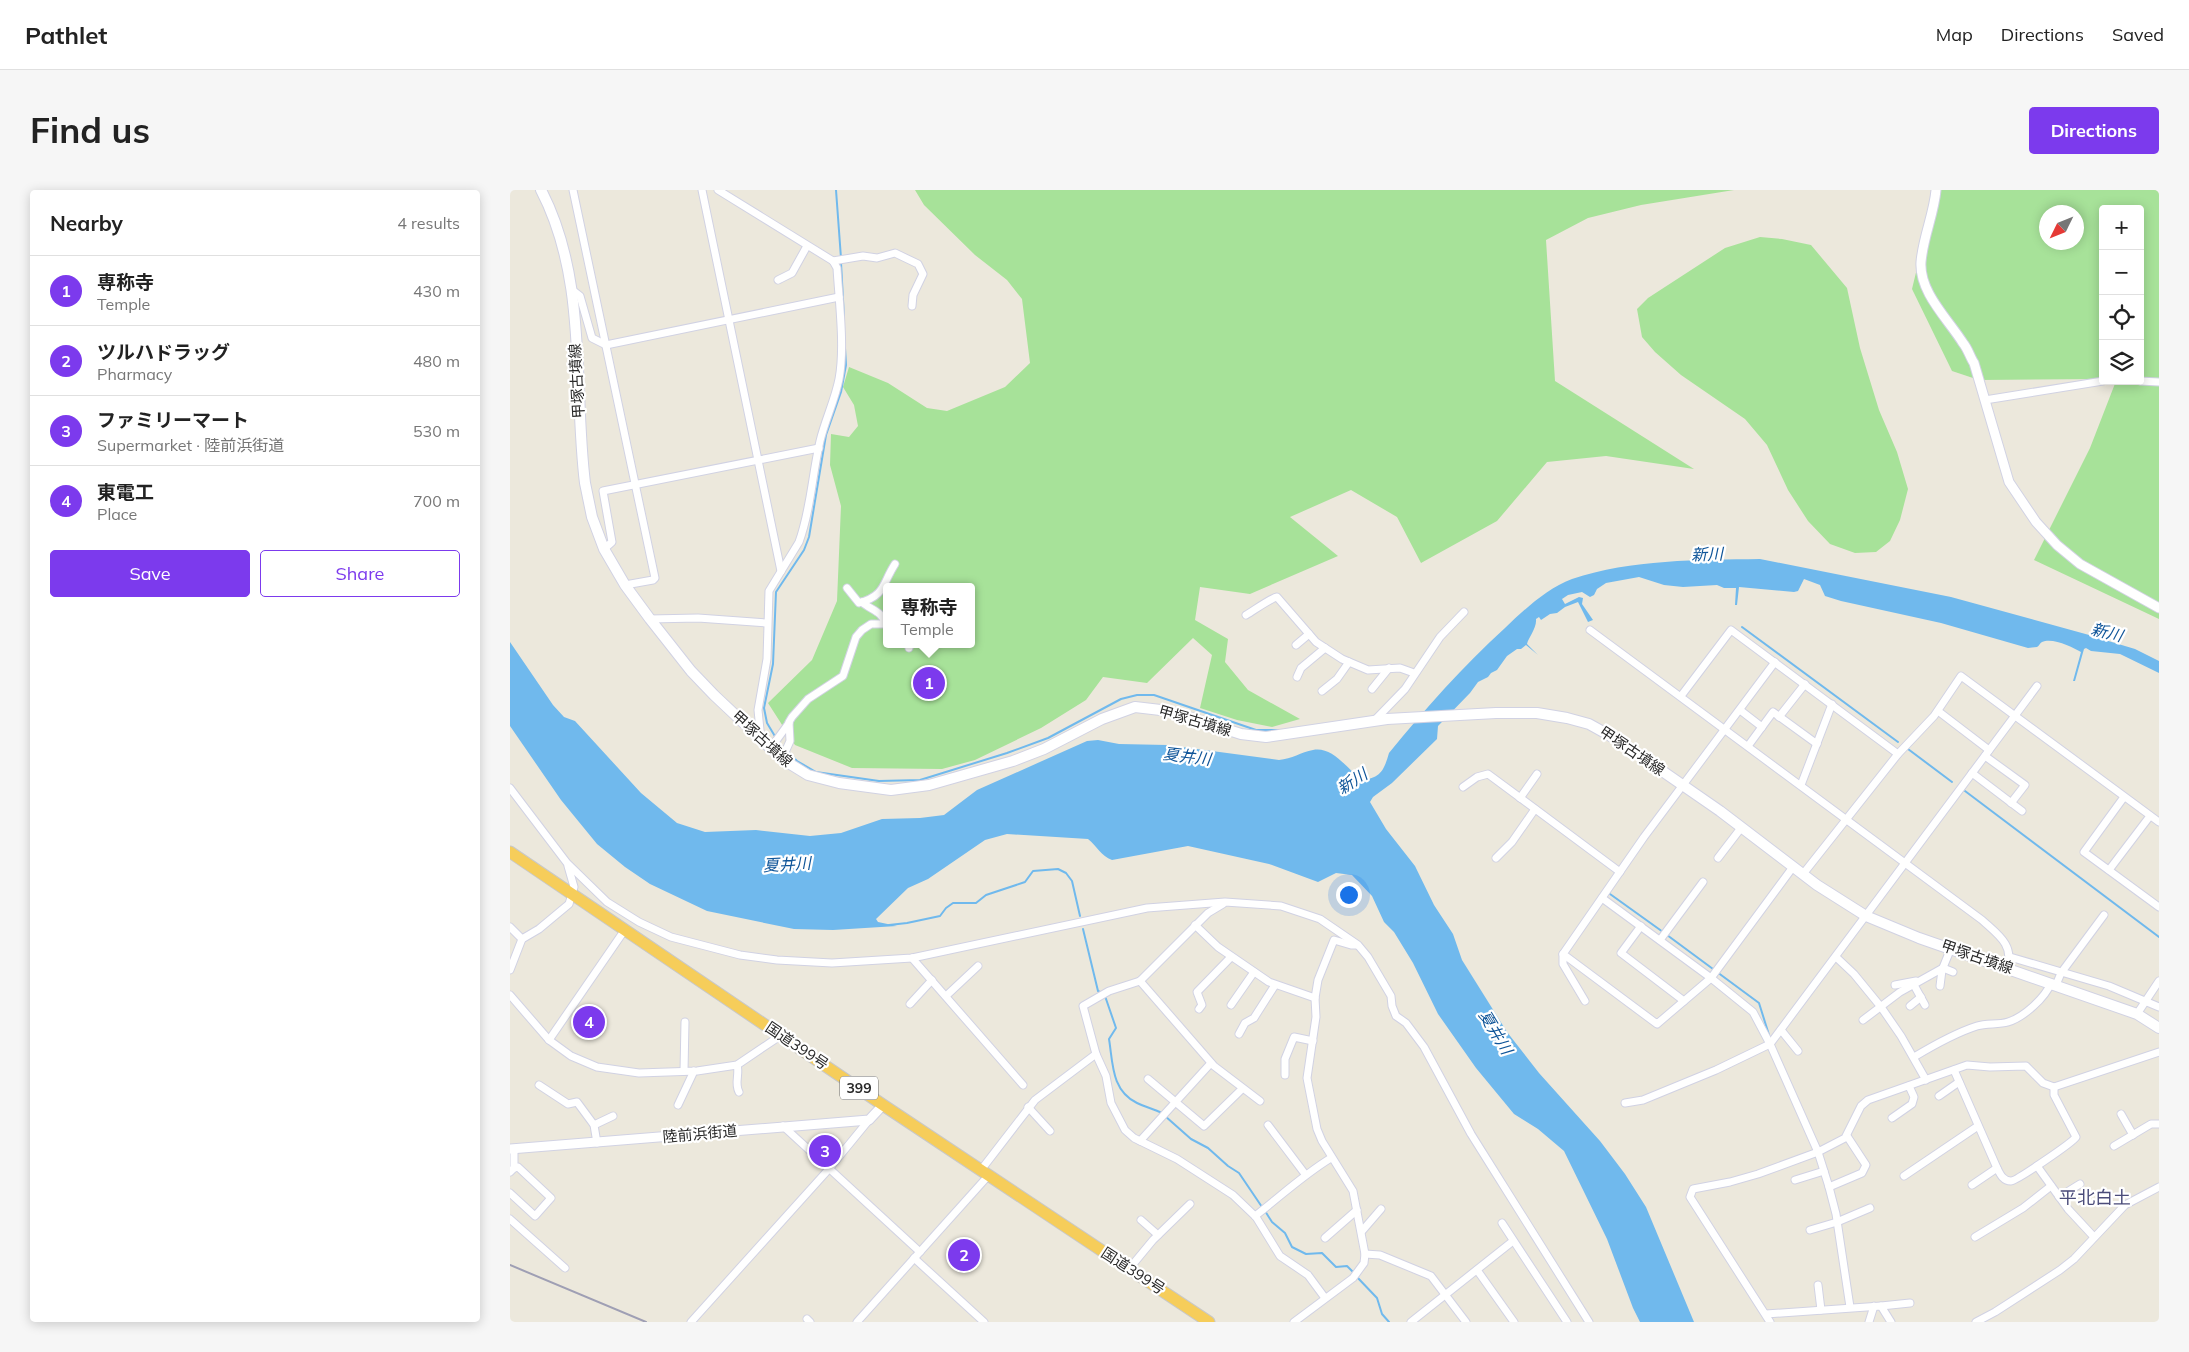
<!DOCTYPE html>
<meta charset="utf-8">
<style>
body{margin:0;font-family:Mulish,"Noto Sans JP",sans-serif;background:#f6f6f6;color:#222}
.controls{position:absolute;right:15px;top:15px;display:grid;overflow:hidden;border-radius:5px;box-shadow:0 2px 12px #0003}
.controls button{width:45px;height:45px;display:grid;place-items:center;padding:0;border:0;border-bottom:1px solid #e0e0e0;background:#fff;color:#222;font:25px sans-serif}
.compass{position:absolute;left:1529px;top:15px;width:45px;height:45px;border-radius:50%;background:#fff;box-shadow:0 2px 12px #0003;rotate:227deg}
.you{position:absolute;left:838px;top:704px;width:18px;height:18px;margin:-12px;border:4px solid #fff;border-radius:50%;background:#1a73e8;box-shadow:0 0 0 8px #1a73e833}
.badge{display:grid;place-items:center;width:32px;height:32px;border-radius:50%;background:#7c3aed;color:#fff;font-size:16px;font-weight:700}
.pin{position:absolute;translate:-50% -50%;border:2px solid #fff;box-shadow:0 1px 5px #0006}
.popup{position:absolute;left:373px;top:393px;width:92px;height:65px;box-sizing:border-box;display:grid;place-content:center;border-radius:5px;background:#fff;filter:drop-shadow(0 1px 4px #0005);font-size:16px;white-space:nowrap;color:#767676}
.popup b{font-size:19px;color:#222}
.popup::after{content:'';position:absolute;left:50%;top:100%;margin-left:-10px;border:10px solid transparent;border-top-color:#fff}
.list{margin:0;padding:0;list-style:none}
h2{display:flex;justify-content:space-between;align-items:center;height:65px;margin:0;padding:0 20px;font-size:21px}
h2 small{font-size:16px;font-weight:400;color:#767676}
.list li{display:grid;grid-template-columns:32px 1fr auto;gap:15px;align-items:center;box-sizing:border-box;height:70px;padding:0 20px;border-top:1px solid #e0e0e0}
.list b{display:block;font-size:19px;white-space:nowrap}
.list p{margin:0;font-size:16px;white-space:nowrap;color:#767676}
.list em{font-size:16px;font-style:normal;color:#767676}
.actions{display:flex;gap:10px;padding:15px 20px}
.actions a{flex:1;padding:11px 0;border:1px solid #7c3aed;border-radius:5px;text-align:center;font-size:18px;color:#7c3aed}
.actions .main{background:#7c3aed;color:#fff}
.icon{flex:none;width:28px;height:28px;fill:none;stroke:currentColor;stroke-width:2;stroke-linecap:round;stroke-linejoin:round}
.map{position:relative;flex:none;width:1649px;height:1132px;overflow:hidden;border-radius:5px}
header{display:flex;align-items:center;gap:30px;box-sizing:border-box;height:70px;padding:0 25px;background:#fff;border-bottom:1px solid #e0e0e0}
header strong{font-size:24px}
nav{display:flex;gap:28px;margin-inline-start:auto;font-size:18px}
.intro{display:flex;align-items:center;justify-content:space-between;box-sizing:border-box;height:120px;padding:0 30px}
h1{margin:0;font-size:35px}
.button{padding:12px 22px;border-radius:5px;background:#7c3aed;color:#fff;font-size:18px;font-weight:700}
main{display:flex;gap:30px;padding:0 30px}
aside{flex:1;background:#fff;border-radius:5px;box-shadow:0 2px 12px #0003}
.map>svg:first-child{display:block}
</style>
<header>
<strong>Pathlet</strong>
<nav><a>Map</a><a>Directions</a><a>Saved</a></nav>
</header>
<div class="intro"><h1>Find us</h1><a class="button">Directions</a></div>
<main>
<aside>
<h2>Nearby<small>4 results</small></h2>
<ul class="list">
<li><span class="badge">1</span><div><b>専称寺</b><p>Temple</p></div><em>430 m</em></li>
<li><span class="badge">2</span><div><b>ツルハドラッグ</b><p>Pharmacy</p></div><em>480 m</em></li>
<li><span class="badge">3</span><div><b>ファミリーマート</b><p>Supermarket · 陸前浜街道</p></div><em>530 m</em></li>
<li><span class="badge">4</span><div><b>東電工</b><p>Place</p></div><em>700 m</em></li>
</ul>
<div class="actions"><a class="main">Save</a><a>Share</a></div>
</aside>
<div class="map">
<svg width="1649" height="1132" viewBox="0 0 1649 1132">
<rect width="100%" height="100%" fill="#ece8dc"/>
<g fill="#a7e299" fill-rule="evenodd">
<path d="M405 0H1224L1131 15 1078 28 1036 50 1045 191 1184 279 1096 266 1037 272 987 331 911 373 887 327 841 300 780 327 828 366 740 404 690 397 685 430 718 449 715 472 738 500 790 529 762 537 727 530 690 518 702 465 683 448 637 493 593 487 576 510 531 538 465 570 432 579 342 578 285 555 258 513 302 470 327 411 331 316 320 275 321 244 339 247 348 236 344 215 333 197 339 177 378 193 417 218 437 221 495 197 520 173 512 109 497 90 465 65 414 15ZM376 397H462V454H376Z"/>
<path d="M1426 0H1649V429L1524 370 1580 258 1606 191H1630V19H1593V189L1469 190 1442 181 1402 99ZM1536 22H1566V52H1536Z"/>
<polygon points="1250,47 1272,49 1301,55 1337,98 1350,158 1369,220 1387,262 1398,299 1390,330 1380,351 1366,362 1345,363 1320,354 1298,331 1278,300 1257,255 1235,229 1171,185 1145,162 1132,147 1127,119 1138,108 1215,58"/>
</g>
<path fill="#70b9ed" d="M1250 369 1441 407 1590 448 1594 438 1598 440 1595 450 1625 459 1649 471V483L1610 464 1581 461 1576 458 1574 459 1565 491H1563L1571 462C1563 457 1542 447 1532 452 1530 453 1529 456 1527 457L1518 458 1431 433 1331 411 1315 406 1310 395 1294 389 1288 401 1284 402 1229 397 1227 415H1225L1226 398H1214L1207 395 1173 397 1154 395 1129 387 1096 393 1087 399 1084 405 1080 407 1072 402 1058 405 1052 409 1055 414 1069 407 1073 408 1072 414 1083 430 1078 432 1068 412 1055 417 1047 423 1040 424 1031 430 1029 427 1026 429C1027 438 1018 448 1017 454L1028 465 1016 455 1011 459H1007L997 466 987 480 981 483 978 487 968 492 960 503 928 536 927 549 882 593 863 607 860 612 876 639 905 676 924 715 943 744 952 770 997 842 1029 883 1090 951 1115 984 1136 1017 1184 1132H1130L1123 1118 1097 1049 1054 961 1028 939 1004 924 966 878 928 824 903 773 884 742 874 732 862 706 842 685 826 683 808 692 759 674 678 656 602 670C591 666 587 656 578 649L497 644 475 650 418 689 398 698 366 729 368 732 387 736 323 740 284 739 197 721 140 694 115 677 87 654 51 610 0 536V452L43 515 54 527 65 531 131 603 167 633 195 642 246 640 300 646 331 643 372 629 410 628 434 625 467 600 577 551 588 550 609 554 657 555 769 570C782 569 791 562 803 560 823 556 838 580 852 590 871 588 874 580 879 563 915 519 953 476 995 438 1015 419 1036 399 1062 389 1122 369 1188 370 1250 369Z"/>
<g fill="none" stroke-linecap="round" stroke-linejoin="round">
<g stroke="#70b9ed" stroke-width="2">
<polyline points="326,0 331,68"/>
<polyline points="331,73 334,128"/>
<polyline points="1232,437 1388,552"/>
<polyline points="266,548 257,533 254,518 263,474 266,402 294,360 299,347 316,245 331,202 336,175 335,158"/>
<polyline points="1398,559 1442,592"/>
<polyline points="277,561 287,571 306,582 369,591 410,590 497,563 538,548 611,509 627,505 644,505 746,540 769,540"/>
<polyline points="1455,601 1649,747"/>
<polyline points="1100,704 1153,742"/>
<polyline points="379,735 397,733 430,726 436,718 443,713 466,713 476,705 515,692 523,681 548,679 556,683 562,691 570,726"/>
<polyline points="573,739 588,801 592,803"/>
<polyline points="1157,745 1203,779"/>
<polyline points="1207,782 1249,813 1259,845"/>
<path d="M595 806 606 838 599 849C603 873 601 900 627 913 635 917 644 919 652 923"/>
<polyline points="655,926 681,949 698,958 718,976 729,983 752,1017"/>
<polyline points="755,1021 762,1032 775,1043 782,1057 796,1064 812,1063 826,1077 837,1076 843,1082"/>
<polyline points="846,1086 867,1108 872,1124 879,1132"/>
</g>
<defs>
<g id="minor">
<polyline points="63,0 145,388 143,390 115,395"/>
<polyline points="192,0 271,381"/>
<path d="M208 0 323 71 327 78C329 112 335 157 329 189 325 210 315 230 310 251 302 285 301 319 289 352L259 401 257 469 248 520 251 550"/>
<polyline points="323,71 353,66 367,68 385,63 408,74 413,84 403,105 402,116"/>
<polyline points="268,90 282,83 297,56"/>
<polyline points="61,99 70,106 82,148 96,155 329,107"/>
<polyline points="1630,191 1649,192"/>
<polyline points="1475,210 1593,191"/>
<polyline points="94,359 102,352 93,301 309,258"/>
<path d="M337 398 349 413C376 405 372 394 385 374"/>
<path d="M352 412C360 420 373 421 375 434"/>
<path d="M736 425C743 421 761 408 767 407L806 452 832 469 858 480 890 478 904 483"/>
<polyline points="140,429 188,428 257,433"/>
<path d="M1080 440 1472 730C1487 744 1505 755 1497 778"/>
<polyline points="786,455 799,444"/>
<polyline points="399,458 400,454"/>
<polyline points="1265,472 1134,647 1053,764 1147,834 1201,788 1283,677"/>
<polyline points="787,487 791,478 815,458"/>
<polyline points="862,499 879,478"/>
<polyline points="812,501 827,489 839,472"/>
<polyline points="1171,506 1221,440 1388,564"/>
<polyline points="1230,520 1252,537"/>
<polyline points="1428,521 1479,560"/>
<polyline points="1269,527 1295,494"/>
<polyline points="865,530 895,499 930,447 954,422"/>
<polyline points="1238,556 1263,522 1307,554"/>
<polyline points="260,559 279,533"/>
<polyline points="1475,566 1515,595 1501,613"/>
<polyline points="272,569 280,551 279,532 282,527 298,509 333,486 346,447 352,440 361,434 376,434"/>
<polyline points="1462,583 1512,621"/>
<polyline points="1291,595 1322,514"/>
<polyline points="953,597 967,587 978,584 1110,682"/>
<polyline points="0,598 57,673 97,712 129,732 161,747 230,765 267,770 322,773 402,768 637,718 715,712 771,716 810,729 848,755 858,767 881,806 882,816 886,826 896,833 914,857 961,944 1079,1132"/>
<polyline points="1614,607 1574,662 1649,717"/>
<polyline points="1010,608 1027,584"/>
<polyline points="986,668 1002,652 1025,619"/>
<polyline points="1208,668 1231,638"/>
<polyline points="1599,680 1640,626"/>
<polyline points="1293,684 1388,564 1424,526 1451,486 1649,632"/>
<polyline points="1092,708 1201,788 1243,822 1260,854 1308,962 1319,997 1326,1024 1340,1117"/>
<polyline points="685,735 708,757 759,792 805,808"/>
<polyline points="1131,736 1111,763 1174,811"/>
<polyline points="0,737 12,749"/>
<polyline points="1150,750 1193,692"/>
<polyline points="1053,764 1053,774 1075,811"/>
<polyline points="1326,767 1344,784 1371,817 1391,846 1416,890"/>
<polyline points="1500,767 1599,796 1649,817"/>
<polyline points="402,768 513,895"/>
<polyline points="0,780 12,749 29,739 59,714 64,697 58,676"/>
<polyline points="630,791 704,876 750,911"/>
<polyline points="1385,795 1406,791"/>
<polyline points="1404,795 1415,815"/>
<polyline points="1546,795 1551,783 1594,725"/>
<polyline points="1430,796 1432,780 1441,758"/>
<polyline points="0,805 39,850 61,866 87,877 129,883 187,881 227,875 267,848 271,843"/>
<polyline points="436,806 468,776"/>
<polyline points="400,814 422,790"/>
<polyline points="721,815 744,782"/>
<polyline points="1400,816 1411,807"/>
<polyline points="689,819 692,815 687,802 721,767"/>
<polyline points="1627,824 1649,791"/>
<polyline points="1353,830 1390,802 1433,778 1443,782"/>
<polyline points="1271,840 1288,861"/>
<polyline points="729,844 735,833 744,828 765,795"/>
<polyline points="39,850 114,741"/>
<polyline points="586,864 596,886 601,913 615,940 624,948 667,969 723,1005 746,1027 770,1066 798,1085 815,1108"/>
<path d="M1404 867C1424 855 1445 843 1467 836 1477 833 1488 835 1498 832 1514 827 1535 808 1541 793"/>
<path d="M227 875C230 884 224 893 229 902"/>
<path d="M1444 880 1487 978C1490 984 1493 991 1501 991 1506 991 1562 953 1566 947L1544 905V897"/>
<polyline points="174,881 175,832"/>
<polyline points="775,885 775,869 784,847 803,851"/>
<polyline points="638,889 694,936 732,899"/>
<polyline points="29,895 58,914 67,912 84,935 87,953"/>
<polyline points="1429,906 1449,892"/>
<polyline points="1115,913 1133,910 1206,880 1260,854 1527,496"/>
<polyline points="168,915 184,881"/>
<polyline points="518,917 540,941"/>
<polyline points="1611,924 1623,945"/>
<polyline points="1382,928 1402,914 1404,907 1399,896"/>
<polyline points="84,935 103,926"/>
<polyline points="758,935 795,984"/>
<polyline points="273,936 410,1062"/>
<polyline points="630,951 701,873"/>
<polyline points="1604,956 1641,934 1649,934"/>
<polyline points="1527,976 1558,1019 1584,1047"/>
<polyline points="471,980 525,910 586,864 573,816 599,801 630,791 698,723 713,714"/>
<polyline points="0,982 4,978 4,959"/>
<polyline points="1394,986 1468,936"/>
<polyline points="1285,990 1314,981"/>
<polyline points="1462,995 1487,978"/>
<polyline points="1319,997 1352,983 1356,975 1337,946"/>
<polyline points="0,1003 25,1026 41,1008 8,977 4,978"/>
<polyline points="1549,1007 1570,994"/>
<path d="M745 1026C771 1006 793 985 821 968"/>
<polyline points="0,1029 55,1078"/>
<polyline points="631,1030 648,1045"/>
<polyline points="992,1033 1057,1132"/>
<polyline points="1300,1040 1327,1032 1360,1018"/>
<polyline points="852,1041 871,1019"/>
<polyline points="1465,1047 1513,1018 1541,996"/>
<polyline points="815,1048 847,1020"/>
<polyline points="855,1064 870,1065 921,1086 956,1132"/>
<polyline points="404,1068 474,1132"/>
<polyline points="619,1079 643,1050 680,1014"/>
<polyline points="967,1080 1004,1132"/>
<polyline points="1308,1095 1311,1120"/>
<polyline points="1371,1116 1400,1113"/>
<polyline points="1256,1124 1371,1116 1381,1132"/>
<polyline points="297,1129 300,1132"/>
<polyline points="181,1132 318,980 359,930"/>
<polyline points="347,1132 478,986"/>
<polyline points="784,1132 843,1088 854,1073 855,1064 843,1001 812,951 807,939 797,888 806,827 805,808 808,790 824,750 841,755 847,755"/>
<polyline points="901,1132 1003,1051"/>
<polyline points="1260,1132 1180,1007 1183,999 1220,992 1248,984 1308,962 1335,948 1351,916 1358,910 1457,875 1480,877 1516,876 1533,893 1544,897 1649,862"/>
<polyline points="1359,1132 1364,1116"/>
<polyline points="1466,1132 1485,1122 1550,1080 1564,1069 1615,1015 1649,997"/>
</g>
<g id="tertiary">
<path d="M1426 0C1424 24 1413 47 1411 72 1409 102 1438 129 1453 153 1458 159 1460 167 1464 173L1499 292 1526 332 1547 355 1570 374 1649 418"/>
<polyline points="0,959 359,930 373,915"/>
</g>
<path id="secondary" d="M31 0C78 90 63 196 75 293L82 327 94 359 115 395 140 429 181 481 204 505 272 569 298 585 329 593 381 600 419 595 503 571 534 559 592 529 625 517 659 521 731 544 756 547 877 529 986 523H1027L1057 528 1079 534 1106 549 1210 621 1307 695 1356 726 1409 748 1627 824 1649 838"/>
<polyline id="trunk" points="0,662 373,915 699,1132"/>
</defs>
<use href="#minor" stroke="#d1d2e3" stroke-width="9"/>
<use href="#tertiary" stroke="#d1d2e3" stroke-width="11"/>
<use href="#secondary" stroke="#d1d2e3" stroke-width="12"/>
<use href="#trunk" stroke="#c8c8c8" stroke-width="13"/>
<use href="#minor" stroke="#fff" stroke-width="7"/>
<use href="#tertiary" stroke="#fff" stroke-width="9"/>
<use href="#secondary" stroke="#fff" stroke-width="10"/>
<use href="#trunk" stroke="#f6cd5a" stroke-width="11"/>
<polyline stroke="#9f9fb4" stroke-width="2" points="0,1075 136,1132"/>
</g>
<g text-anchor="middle" stroke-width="4.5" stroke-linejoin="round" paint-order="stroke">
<rect fill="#fff" stroke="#6a6a6a" stroke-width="1" x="330" y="886.5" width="38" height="23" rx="4"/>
<g font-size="14" font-weight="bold" fill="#2a2a2a">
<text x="349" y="903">399</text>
</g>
<g font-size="15" fill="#2a2a2a" stroke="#fff">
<text transform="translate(67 191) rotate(-93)" y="5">甲塚古墳線</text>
<text transform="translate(685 531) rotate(16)" y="5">甲塚古墳線</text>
<text transform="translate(252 549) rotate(42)" y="5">甲塚古墳線</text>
<text transform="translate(1122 561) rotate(34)" y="5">甲塚古墳線</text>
<text transform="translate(1467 767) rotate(19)" y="5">甲塚古墳線</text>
<text transform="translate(287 856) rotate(34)" y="5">国道399号</text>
<text transform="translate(190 944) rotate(-5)" y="5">陸前浜街道</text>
<text transform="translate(623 1081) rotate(33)" y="5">国道399号</text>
</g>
<g font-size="16" font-style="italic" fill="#0f5599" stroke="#fff">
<text transform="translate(1197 364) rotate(-2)" y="6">新川</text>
<text transform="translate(1597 442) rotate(14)" y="6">新川</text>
<text transform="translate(677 566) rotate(7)" y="6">夏井川</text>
<text transform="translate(842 591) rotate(-33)" y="6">新川</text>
<text transform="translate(277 674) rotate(-3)" y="6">夏井川</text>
<text transform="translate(986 842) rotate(59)" y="6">夏井川</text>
</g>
<g font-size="18" fill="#4b4c7a" stroke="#fff">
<text x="1585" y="1014">平北白土</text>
</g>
</g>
</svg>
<div class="controls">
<button>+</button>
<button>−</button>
<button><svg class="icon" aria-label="locate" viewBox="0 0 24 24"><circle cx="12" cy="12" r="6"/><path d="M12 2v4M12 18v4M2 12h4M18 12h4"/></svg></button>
<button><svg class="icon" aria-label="layers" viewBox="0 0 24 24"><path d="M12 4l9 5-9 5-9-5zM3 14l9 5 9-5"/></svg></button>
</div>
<svg class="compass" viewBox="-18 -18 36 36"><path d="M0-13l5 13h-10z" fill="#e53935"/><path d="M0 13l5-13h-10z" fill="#767676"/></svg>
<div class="you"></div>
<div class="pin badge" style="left:419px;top:493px">1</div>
<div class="popup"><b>専称寺</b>Temple</div>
<div class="pin badge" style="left:454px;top:1065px">2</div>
<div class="pin badge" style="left:315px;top:961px">3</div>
<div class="pin badge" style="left:79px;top:832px">4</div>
</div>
</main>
